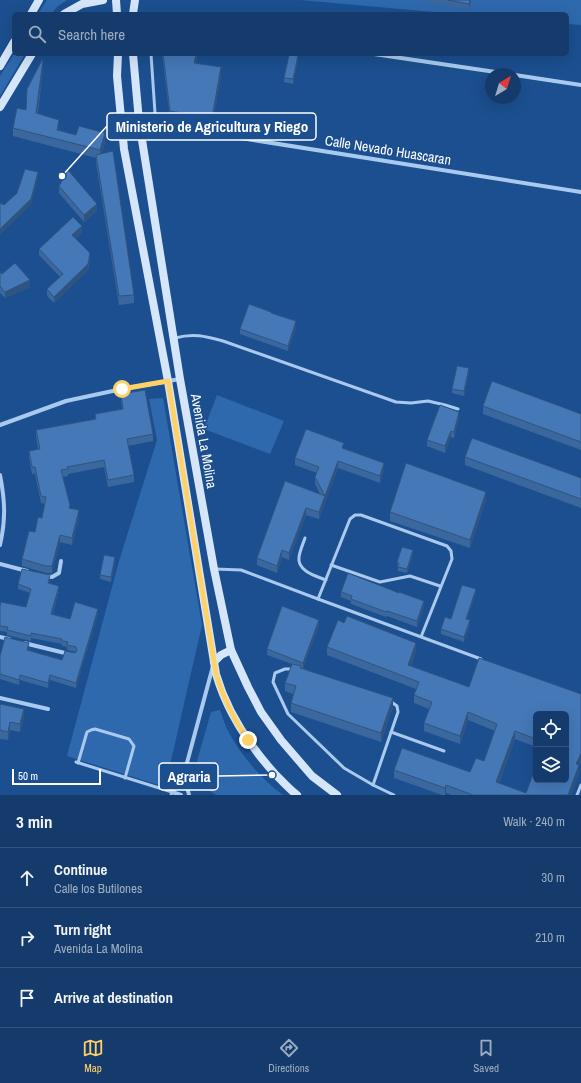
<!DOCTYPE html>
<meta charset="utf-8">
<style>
body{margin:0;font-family:"Archivo Narrow",sans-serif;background:#214673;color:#f1f3f6}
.controls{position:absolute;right:12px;bottom:12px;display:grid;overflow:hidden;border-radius:6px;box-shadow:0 4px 16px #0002}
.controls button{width:36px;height:36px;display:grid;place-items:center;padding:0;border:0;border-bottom:1px solid #33557e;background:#143b6b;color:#f1f3f6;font:20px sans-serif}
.compass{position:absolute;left:485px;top:68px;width:36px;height:36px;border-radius:50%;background:#143b6b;box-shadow:0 4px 16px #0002;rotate:38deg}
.scale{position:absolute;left:12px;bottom:10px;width:89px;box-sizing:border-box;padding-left:4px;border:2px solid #fff;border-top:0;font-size:11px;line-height:14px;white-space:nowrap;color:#fff;-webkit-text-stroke:3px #1b4f8f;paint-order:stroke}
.stop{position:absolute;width:12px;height:12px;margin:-9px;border:3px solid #ffd166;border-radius:50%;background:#fff}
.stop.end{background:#ffd166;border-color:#fff;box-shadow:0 1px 4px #0008}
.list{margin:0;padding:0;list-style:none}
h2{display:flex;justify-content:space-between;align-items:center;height:52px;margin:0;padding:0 16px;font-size:17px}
h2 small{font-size:13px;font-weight:400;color:#9dadc1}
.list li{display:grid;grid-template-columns:26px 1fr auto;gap:12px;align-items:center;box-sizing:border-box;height:60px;padding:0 16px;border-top:1px solid #33557e}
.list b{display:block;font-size:15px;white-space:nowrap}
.list p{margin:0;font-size:13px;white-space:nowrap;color:#9dadc1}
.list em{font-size:13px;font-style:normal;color:#9dadc1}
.icon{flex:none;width:22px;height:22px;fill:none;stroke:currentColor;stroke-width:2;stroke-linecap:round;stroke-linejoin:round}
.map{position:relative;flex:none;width:581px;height:795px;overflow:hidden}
.search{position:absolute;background:#143b6b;box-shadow:0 4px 16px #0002;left:12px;right:12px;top:12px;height:44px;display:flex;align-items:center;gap:10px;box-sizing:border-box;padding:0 14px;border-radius:6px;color:#9dadc1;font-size:15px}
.sheet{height:232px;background:#143b6b}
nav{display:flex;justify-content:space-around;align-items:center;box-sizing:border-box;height:56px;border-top:1px solid #33557e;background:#143b6b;font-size:11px;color:#9dadc1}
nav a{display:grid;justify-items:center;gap:2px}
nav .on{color:#ffd166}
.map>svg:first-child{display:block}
</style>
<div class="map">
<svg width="581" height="795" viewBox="0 0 581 795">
<rect width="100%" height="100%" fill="#1b4f8f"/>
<g fill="#2e69ad">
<polygon points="47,0 67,0 58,6 51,14 38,14"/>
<polygon points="300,0 581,0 581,25 567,24 567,14 456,14"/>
<polygon points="14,54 25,54 0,96 0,76"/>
<polygon points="217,395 284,421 270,454 204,429"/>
<polygon points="163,398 202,625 165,787 67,756 119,561 157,440 149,399"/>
<path d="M220 710C223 718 225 726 229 733 243 757 261 779 283 795H216L205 788 197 761 211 712Z"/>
</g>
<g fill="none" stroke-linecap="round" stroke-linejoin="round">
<g stroke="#a9c9ee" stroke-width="3">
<polyline points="151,54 155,113"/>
<path d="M175 338C193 333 205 336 223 341L396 402 411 403 428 401 445 405 458 409"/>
<path d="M305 538C303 544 300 550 299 557 297 571 316 576 326 580"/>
<polyline points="331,565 380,582 410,576 440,586"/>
<polyline points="215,569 241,570 318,599"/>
<polyline points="421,637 452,559 451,551 447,546 361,515 355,515 350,519 318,599 481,659"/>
<polyline points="293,669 285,669 275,673 273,682 288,714 344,768 373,785 394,795"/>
<polyline points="391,732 444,751"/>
<polyline points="76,762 172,792 171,795"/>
<polyline points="78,763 87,732 91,730 95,729 129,739 134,746 125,778"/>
<polyline points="373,785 398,712 397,706 390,701"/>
<polyline points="577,795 581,785"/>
</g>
<g stroke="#a9c9ee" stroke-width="4">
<polyline points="374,54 509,74"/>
<polyline points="515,75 581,85"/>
<polyline points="121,119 581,192"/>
<polyline points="0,425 66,401 122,389 180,379"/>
<path d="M0 475C5 501 6 519 0 545"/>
<polyline points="0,564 27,571"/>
<polyline points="45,576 52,577 59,573 61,561"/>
<polyline points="0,637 9,639"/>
<polyline points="24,643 69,654"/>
<polyline points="0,698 48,709"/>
<polyline points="184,774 189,795"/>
<polyline points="181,795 172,792 184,774 213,666"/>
</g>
<g stroke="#d6e6fa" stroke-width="8">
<polyline points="116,0 117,14"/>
<polyline points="31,14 39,0"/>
<polyline points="64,14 82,4 103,0"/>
<polyline points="133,14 135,0"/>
<path d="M118 54 117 76 124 149 168 381 216 674C227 712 249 745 275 774 282 781 289 789 297 795"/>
<polyline points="133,54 139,121 180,379 214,569 231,650 248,687 261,712 281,740 312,776 337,795"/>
<polyline points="0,66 14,42"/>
<polyline points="0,107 32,54"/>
<polyline points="214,662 221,655 231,650"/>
</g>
</g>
<g fill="#3a679d" fill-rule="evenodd">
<polygon points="415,0 471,0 469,10"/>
<polygon points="162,54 197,54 196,63 221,76 212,127 170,119"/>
<polygon points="298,61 293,84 284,82 284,78"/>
<polygon points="43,68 38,113 59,128 59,130 76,135 105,142 102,153 134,295 134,303 119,305 96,163 96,158 13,136 13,128 26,110"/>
<polygon points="59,186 97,211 84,222 59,193"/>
<polygon points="82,232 76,238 90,259 88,270 54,303 47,296 47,289 60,277 39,255 39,249"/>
<polygon points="0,272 2,274 30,287 5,298 0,293"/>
<polygon points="271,313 296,327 288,351 240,334 240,329"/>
<polygon points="469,373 464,396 452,393 452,389"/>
<polygon points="121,394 153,434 153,441 128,446 134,475 134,482 108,487 104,467 68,474 68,476 62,477 70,508 79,517 72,545 60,542 52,573 46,573 22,566 22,559 42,518 45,504 41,503 35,474 32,474 29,458 29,451 38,449 36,437 36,430 95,419 95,414 122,409 121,401"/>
<polygon points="483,406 581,414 581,450 483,414"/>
<polygon points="459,418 454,438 451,437 445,453 427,446 427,440"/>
<polygon points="344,449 384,470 380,483 338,468 319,519 306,515 289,560 282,557 277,573 257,565 257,558 285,481 320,494 315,484 315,477 317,473 295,465 295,458"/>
<polygon points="465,457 581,478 581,508 465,465"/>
<polygon points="486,500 470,548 390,521 390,512"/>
<polygon points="413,555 407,573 398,571 397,562"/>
<polygon points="115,562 111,582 100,579 100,575"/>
<polygon points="50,580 49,583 59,591 53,614 70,619 98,614 76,688 50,680 48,688 20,680 19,685 0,679 0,656 29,648 28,650 62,660 76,652 67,650 67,647 62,646 62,644 31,638 31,641 7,635 7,632 0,631 0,606 26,607 30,593 18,589 18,584"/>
<polygon points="341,592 424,607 417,627 387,616 386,617 351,604 351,601 341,597"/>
<polygon points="476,594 467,619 470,625 464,642 441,634 441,629"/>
<path d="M344 623 416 651 411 666 469 687 581 694V761L579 766V773L571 795H452L446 793 445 795H442L394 778V770L470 772 484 761 495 731 468 720 460 744 424 731V723L429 709 414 703V695L416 689 327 655V647ZM536 714 566 780 526 793 499 783 515 739 536 747Z"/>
<polygon points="319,626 303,668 393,707 381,742 291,712 291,703 293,694 285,691 285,683 292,664 267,655 267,649"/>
<polygon points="0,704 24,717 20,732 10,730 8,740 0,739"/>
</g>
<g fill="#305480">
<polygon points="470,0 471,0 469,10 469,4"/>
<polygon points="196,54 197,54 194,71 194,63"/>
<polygon points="298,56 298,61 293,84 293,79"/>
<polygon points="43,60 43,68 36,121 36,113"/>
<polygon points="221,67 221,76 212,127 212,118"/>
<polygon points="59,120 59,128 57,138 57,130"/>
<polygon points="105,133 105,142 100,159 100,150"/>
<polygon points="38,172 38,179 31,205 0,235 0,229"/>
<polygon points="97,204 97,211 84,222 84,215"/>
<polygon points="82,226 82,232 72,242 72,235"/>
<polygon points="90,253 88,270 54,303 54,297"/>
<polygon points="30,280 30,287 5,298 5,292"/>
<polygon points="296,321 296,327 288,351 288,346"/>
<polygon points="469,368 469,373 464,396 464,391"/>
<polygon points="459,412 459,418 454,438 454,432"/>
<polygon points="451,431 451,437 445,453 445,446"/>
<polygon points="338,461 338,468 319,519 319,512"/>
<polygon points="384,463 384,470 380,483 380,476"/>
<polygon points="486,492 486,500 470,548 470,540"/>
<polygon points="306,508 306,515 289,560 289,553"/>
<polygon points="79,510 79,517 72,545 72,538"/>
<polygon points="60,535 60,542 52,573 52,566"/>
<polygon points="282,550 282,557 277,573 277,566"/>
<polygon points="413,550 413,555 407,573 407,569"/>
<polygon points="115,557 115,562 111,582 111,577"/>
<polygon points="59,586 59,591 51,619 51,614"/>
<polygon points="476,589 476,594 466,623 466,619"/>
<polygon points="424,601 424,607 417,627 417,621"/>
<polygon points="98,609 98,614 76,688 76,683"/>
<polygon points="319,620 319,626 303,669 303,663"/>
<polygon points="470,620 470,625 464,642 464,637"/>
<polygon points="416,643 416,651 408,673 408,665"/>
<polygon points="20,675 20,680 19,685 19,680"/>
<polygon points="50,675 50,680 48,688 48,683"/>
<polygon points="393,698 393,707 381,742 381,733"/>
<polygon points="24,709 24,717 20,732 20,724"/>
<polygon points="468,712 468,720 460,744 460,736"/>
<polygon points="10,722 10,730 8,740 8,732"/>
<polygon points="515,731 515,739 496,790 496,782"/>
<polygon points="581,753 581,761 579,766 579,773 571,795 568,795 576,764"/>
<polygon points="446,785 446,793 445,795 445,788"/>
</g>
<g fill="#4478b7" stroke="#305480" fill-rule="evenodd">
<polygon points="448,0 470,0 469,4"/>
<polygon points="163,54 196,54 194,63 221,67 212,118 170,111"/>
<polygon points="289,55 298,56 293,79 284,78"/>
<polygon points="42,60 43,60 36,113 59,120 57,130 76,135 79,126 105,133 100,150 13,128 17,108 26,110 27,89"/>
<polygon points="113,151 134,295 119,296 96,155"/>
<polygon points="25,169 38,172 31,199 0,229 0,203 4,205 17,193"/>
<polygon points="68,170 97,204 84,215 59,186"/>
<polygon points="73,217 82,226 72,235 90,253 88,264 54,297 47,289 63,274 39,249"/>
<polygon points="15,263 30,280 5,292 0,286 0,272 2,274"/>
<polygon points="249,304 271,312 271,313 296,321 288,346 240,329"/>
<polygon points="457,366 469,368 464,391 452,389"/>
<polygon points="492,381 581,414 581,442 483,406"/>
<polygon points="145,390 153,434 127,439 134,475 108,480 104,460 67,467 68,469 61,470 70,505 69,508 79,510 72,538 60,535 52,566 46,566 22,559 29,531 35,532 38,517 42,518 46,497 41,496 35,467 32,467 29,451 40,449 36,430 96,419 95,414 123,409 121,394"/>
<polygon points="440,405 459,412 454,432 451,431 445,446 427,440"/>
<polygon points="306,429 344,443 342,448 384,463 380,476 338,461 319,512 306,508 289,553 282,550 277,566 257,558 285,481 325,496 315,477 319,467 295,458"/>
<polygon points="472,438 581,478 581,499 465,457"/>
<polygon points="406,463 486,492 470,540 390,512"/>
<polygon points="402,547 413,550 407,569 398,567 399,563 397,562"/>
<polygon points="104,555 115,557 111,577 100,575"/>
<polygon points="22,569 50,575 48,583 59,586 51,614 70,619 75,602 98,609 76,683 50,675 48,683 20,675 19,680 0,674 0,656 5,637 29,643 27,650 62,660 65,651 75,653 77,651 76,647 67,645 68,642 62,641 62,639 31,633 31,636 7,630 8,627 0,626 0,606 1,602 26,607 31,589 18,584"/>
<polygon points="348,573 399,593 399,592 424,601 417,621 387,611 386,612 351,599 352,596 341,592"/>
<polygon points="462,585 476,589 466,619 470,620 464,637 441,629 445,617 451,619"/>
<polygon points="282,606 319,620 303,663 267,649"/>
<path d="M347 616 416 643 408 665 469 687 479 658 581 694V753L576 764 579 765 568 795H473L446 785 445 788 394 770 402 748 470 772 476 758 484 761 497 724 468 712 460 736 424 723 432 702 414 695 419 682 327 647 338 620 344 623ZM536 714H566V780H536V766L526 793 496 782 515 731 536 739Z"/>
<polygon points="292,664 301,666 300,668 393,698 381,733 291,703 296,686 285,683"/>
<polygon points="0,704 24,709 20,724 10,722 8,732 0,730"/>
</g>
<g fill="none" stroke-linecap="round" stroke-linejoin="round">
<path stroke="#ffd166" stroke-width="5" d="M122 389 168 381 216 674C223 698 234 720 248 740"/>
</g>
<g text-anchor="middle" stroke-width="3" stroke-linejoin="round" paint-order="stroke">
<g font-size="14" fill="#fff" stroke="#1b4f8f">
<text transform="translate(388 150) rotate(9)" y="5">Calle Nevado Huascaran</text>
<text transform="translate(204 441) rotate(80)" y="5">Avenida La Molina</text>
</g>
</g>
<path fill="none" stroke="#fff" stroke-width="1.5" d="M62 176L107 126M272 775L218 776"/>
<g fill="#fff" stroke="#1b4f8f" stroke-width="1.5">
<circle cx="62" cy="176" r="4"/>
<circle cx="272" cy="775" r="4"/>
</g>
<g fill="#1b4f8f" stroke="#fff" stroke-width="1.5">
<rect x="107" y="113" width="209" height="27" rx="4"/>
<rect x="159" y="763" width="59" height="27" rx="4"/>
</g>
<g font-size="15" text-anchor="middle" font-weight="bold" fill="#fff">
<text x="212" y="132">Ministerio de Agricultura y Riego</text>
<text x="189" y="782">Agraria</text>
</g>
</svg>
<div class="controls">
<button><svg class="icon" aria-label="locate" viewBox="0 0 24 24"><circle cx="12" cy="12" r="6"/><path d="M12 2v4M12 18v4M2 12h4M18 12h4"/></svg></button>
<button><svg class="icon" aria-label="layers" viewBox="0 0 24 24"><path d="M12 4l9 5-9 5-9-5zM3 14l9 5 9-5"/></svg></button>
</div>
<svg class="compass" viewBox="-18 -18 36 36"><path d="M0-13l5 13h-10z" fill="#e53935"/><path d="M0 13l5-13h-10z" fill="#9dadc1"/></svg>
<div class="scale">50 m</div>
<div class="stop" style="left:122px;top:389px"></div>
<div class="stop end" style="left:248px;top:740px"></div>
<div class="search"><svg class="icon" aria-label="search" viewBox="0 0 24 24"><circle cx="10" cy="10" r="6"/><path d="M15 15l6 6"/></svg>Search here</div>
</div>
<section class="sheet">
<h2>3 min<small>Walk · 240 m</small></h2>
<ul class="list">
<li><svg class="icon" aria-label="ahead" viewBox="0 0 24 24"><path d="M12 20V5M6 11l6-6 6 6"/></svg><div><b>Continue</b><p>Calle los Butilones</p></div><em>30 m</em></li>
<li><svg class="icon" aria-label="right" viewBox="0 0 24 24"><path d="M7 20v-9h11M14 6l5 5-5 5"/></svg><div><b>Turn right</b><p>Avenida La Molina</p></div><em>210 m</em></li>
<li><svg class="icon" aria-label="arrive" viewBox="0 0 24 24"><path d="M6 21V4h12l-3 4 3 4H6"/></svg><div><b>Arrive at destination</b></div></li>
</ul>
</section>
<nav>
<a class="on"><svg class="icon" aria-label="map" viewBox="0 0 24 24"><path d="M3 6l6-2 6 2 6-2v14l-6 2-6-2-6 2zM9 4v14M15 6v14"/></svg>Map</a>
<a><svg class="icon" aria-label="directions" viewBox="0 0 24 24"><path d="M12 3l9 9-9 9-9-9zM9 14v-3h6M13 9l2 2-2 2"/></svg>Directions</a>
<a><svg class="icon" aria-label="saved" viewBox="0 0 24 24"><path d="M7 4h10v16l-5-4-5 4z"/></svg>Saved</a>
</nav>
